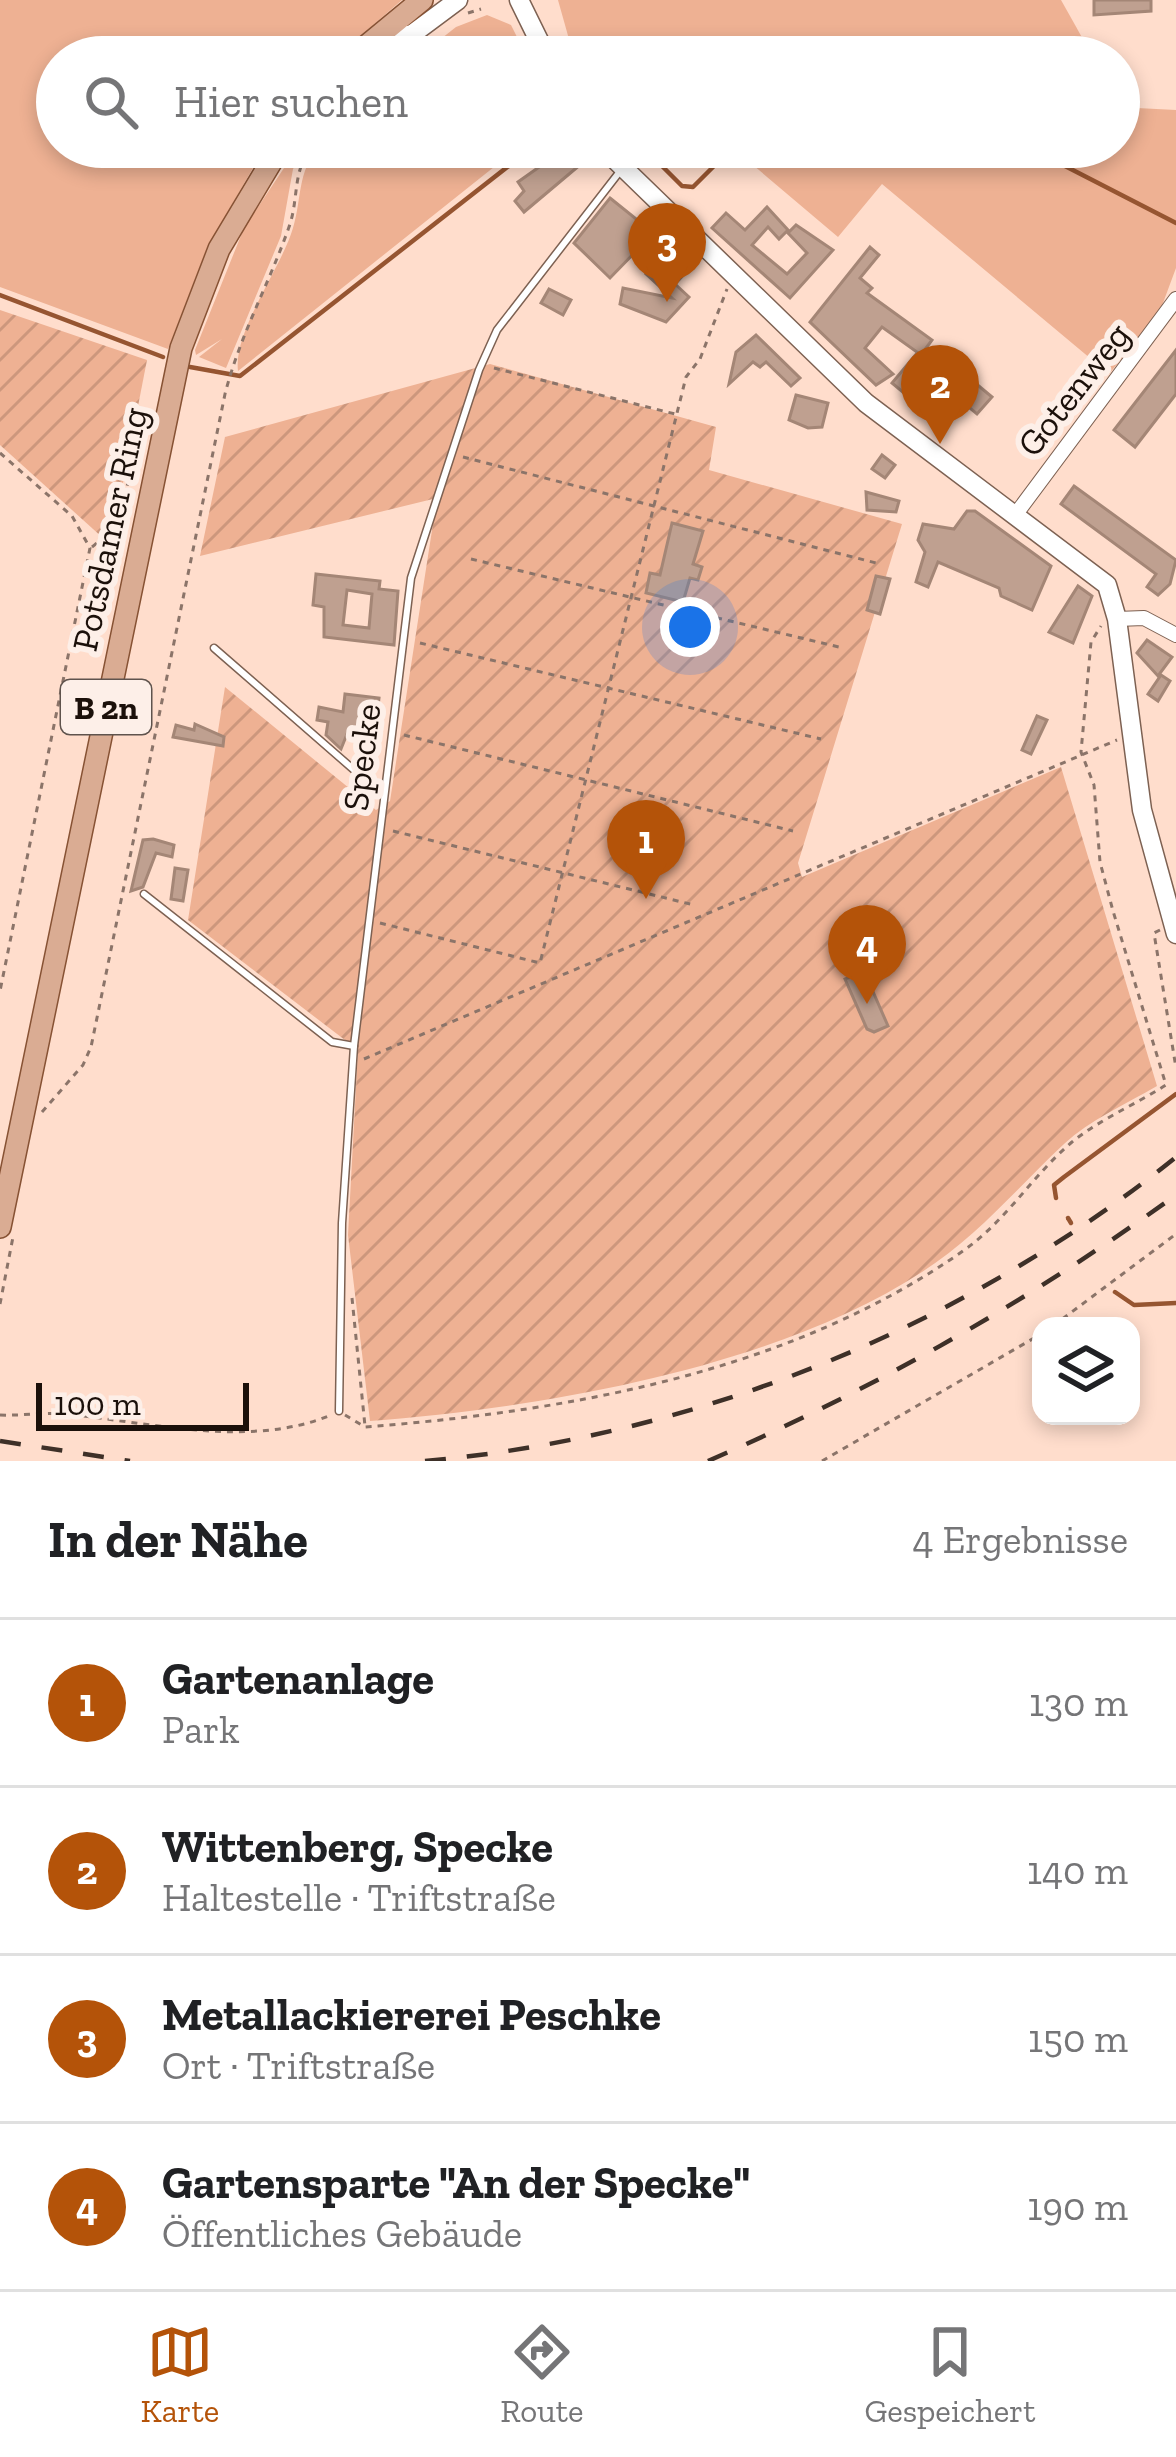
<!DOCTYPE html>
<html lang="de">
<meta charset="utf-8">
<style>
body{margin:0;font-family:"Zilla Slab",serif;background:#f2f2f2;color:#202124}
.controls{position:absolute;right:36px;bottom:36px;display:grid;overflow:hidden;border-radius:24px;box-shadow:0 6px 18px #0003}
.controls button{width:108px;height:108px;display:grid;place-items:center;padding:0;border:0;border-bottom:3px solid #e0e0e0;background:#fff;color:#202124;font:60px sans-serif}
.scale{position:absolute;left:36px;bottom:30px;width:213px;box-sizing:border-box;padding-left:12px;border:6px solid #1b100a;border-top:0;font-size:33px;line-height:42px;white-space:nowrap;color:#1b100a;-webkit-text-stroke:9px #fdefe8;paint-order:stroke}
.you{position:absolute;left:690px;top:627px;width:42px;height:42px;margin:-30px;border:9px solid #fff;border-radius:50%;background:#1a73e8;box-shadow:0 0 0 18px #1a73e833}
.badge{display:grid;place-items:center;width:78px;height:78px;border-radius:50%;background:#b45309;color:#fff;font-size:39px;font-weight:700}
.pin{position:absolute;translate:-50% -99px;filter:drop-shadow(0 3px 6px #0008)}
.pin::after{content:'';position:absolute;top:63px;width:42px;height:36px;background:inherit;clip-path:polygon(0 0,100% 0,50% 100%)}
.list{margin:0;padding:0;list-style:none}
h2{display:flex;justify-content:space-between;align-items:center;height:156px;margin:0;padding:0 48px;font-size:51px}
h2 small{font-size:39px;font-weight:400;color:#757577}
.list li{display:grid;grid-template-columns:78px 1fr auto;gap:36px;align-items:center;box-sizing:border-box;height:168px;padding:0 48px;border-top:3px solid #e0e0e0}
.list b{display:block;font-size:45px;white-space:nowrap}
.list p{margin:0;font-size:39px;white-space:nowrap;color:#757577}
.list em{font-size:39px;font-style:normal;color:#757577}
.icon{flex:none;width:66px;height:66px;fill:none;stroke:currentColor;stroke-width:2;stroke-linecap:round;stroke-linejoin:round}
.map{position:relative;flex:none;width:1176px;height:1461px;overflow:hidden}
.search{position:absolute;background:#fff;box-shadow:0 6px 18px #0003;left:36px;right:36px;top:36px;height:132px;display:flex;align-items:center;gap:30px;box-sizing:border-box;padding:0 42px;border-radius:66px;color:#757577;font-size:45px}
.sheet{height:828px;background:#fff}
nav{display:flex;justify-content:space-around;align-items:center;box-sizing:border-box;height:168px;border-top:3px solid #e0e0e0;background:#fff;font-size:33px;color:#757577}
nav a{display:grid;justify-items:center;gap:6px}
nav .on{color:#b45309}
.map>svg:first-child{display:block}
</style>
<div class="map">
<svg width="1176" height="1461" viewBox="0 0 1176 1461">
<defs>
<pattern id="garden-furrows" width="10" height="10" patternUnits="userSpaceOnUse" patternTransform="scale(3)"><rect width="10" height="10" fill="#eeb193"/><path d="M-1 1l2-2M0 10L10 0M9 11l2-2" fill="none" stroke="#cc977d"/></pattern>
</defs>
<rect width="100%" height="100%" fill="#fdc"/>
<g fill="#eeb193">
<polygon points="0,0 402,0 336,57 57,57 57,147 265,147 207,248 168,349 0,287"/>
<polygon points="558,0 1061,0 1093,57 574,57"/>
<polygon points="487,15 511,25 527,57 418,57 456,27"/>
<polygon points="1119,88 1137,108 1176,110 1176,268 1160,311 1109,374 882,184 838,237 740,154 685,166 663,147 1119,147"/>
<polygon points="298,147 307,147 293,169 281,236 226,368 199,357 222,339 196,355 195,350 244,228"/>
<path d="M318 147H519L238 371C233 331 281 269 293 228 302 198 297 174 318 147Z"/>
</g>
<g fill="url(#garden-furrows)">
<polygon points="0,310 147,360 122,488 103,538 0,445"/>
<path d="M490 364 716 427 709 470 902 524 798 863 802 877 1061 767 1157 1086C1126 1104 1090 1120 1064 1144 1016 1189 978 1236 922 1272 775 1368 543 1408 370 1421L348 1235 358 1050 188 920 225 687 376 810 390 801 437 498 200 556 225 437Z"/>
</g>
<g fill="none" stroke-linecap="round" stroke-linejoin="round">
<g stroke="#965531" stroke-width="4.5">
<polyline points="805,57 817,46 849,57"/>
<polyline points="643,147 682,186 693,187 733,147"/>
<polyline points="1028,147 1176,223"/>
<polyline points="0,295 163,357"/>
<polyline points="190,367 240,376 533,147"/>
<polyline points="1056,1198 1054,1185 1064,1177 1176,1094"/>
<polyline points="1068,1218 1071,1223"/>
<polyline points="1115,1292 1134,1305 1176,1303"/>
</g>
</g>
<g fill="#bfa090" stroke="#a48676" stroke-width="3" fill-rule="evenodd">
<polygon points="1094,0 1151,0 1151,11 1094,15"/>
<polygon points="566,148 581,164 524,212 515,201 524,191 518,182"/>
<polygon points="610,198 645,226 632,239 640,247 610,278 574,243"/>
<polygon points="767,207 788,230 779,239 768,227 752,245 787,274 807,253 788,233 796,225 833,250 790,298 712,228 726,213 745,230"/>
<polygon points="870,247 879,255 860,278 872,288 867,293 932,340 921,355 882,327 865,348 893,374 876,385 810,322"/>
<polygon points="669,250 689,269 675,284 689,297 666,322 620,304 623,288 672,298 646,274"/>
<polygon points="549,289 571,300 563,315 541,303"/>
<polygon points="756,335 800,378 791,386 766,362 760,367 753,362 729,384 736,352"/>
<polygon points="1176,350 1176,394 1135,447 1114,430"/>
<polygon points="917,353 930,364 905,394 892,383"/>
<polygon points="962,372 992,397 977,414 947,389"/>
<polygon points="796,395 828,403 822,427 808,428 789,420"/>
<polygon points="882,455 895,465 885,478 872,469"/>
<polygon points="1074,486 1176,560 1170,584 1158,595 1147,587 1156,574 1061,504"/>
<polygon points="866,492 899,501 896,512 867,510"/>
<polygon points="967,511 975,511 1051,566 1032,610 1001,596 999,588 938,562 928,587 916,582 925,552 918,540 923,524 954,529"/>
<polygon points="672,523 703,531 693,564 702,567 698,580 690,578 683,602 646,593 650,573 660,575"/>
<path d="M316 574 380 581 379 589 398 591 394 645 324 637V607L313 605ZM347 590 372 594 369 628 343 625Z"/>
<polygon points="876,576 890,579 880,614 867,610"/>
<polygon points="1078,586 1092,596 1073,643 1049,632"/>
<polygon points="1147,640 1172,657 1158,676 1137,653"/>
<polygon points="1161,675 1170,681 1158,701 1148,694"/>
<polygon points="345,694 379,698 375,732 349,729 341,749 326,735 328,722 317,720 319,707 343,712"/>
<polygon points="1037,716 1047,720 1031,754 1022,750"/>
<polygon points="195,724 224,737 223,746 173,737 176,725 194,730"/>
<polygon points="153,839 174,845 172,857 156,853 143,887 131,891 143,840"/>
<polygon points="175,868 188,870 183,901 171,899"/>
<polygon points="864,971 888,1026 874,1032 867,1029 845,979"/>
</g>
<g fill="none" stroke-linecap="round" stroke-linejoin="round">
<defs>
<g id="lane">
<polyline points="214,648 369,783 384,786"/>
<polyline points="144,894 332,1042 354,1046"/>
<polyline points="339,1411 342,1223 354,1046 411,578 479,370 497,330 621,170"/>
</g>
<g id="street">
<polyline points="1016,514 1176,299"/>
<polyline points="1117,619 1144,618 1176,635"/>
</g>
<g id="secondary">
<polyline points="519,0 547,57"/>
<polyline points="380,34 411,35 458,0"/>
<polyline points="602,147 866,403 1107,585 1117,619 1142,810 1176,934"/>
</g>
<g id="primary">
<polyline points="353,57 422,0"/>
<polyline points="0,1227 181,348 219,249 280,147"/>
</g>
</defs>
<use href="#lane" stroke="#7d6152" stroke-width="9"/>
<use href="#street" stroke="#7d6152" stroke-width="16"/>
<use href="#secondary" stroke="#7d6152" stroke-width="21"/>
<use href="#primary" stroke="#875234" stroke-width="24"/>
<g stroke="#8b7469" stroke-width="3" stroke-dasharray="6 6" stroke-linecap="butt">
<polyline points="468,13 481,9"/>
<polyline points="494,368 675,414"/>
<polyline points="0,453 72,516 90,548 0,991"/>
<polyline points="463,457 880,564"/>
<path d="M92 547C126 522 135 455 140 415"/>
<polyline points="471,559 843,648"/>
<polyline points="420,643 821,739"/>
<polyline points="404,735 793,831"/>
<polyline points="393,831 694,905"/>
<polyline points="380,923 540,963 686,377 700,359 727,289"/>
<polyline points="1160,930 1154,933 1176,1068"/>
<polyline points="364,1059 1117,740"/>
<path d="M42 1112 83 1065 91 1047 225 394C240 335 269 284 289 227 299 199 292 173 311 147"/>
<polyline points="352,1298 365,1426"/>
<polyline points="0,1304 13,1237"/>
<polyline points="1053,1326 1176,1234"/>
<path d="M0 1415C22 1416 43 1412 65 1414 149 1422 250 1449 331 1415"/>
<path d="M345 1415 365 1427C571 1411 790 1372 963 1251 1006 1221 1032 1176 1072 1142 1099 1120 1136 1104 1166 1085L1113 911 1100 862 1094 785 1081 752 1091 642 1101 626"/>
<polyline points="822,1461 1041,1334"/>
</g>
<use href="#lane" stroke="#fff" stroke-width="6"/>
<use href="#street" stroke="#fff" stroke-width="14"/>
<use href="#secondary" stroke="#fff" stroke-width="18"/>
<use href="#primary" stroke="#daac93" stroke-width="21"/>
<g stroke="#3e3028" stroke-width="4.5" stroke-dasharray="21 21" stroke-linecap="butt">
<polyline points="0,1441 130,1461"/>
<path d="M425 1461C695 1437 965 1327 1176 1157"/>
<path d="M708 1461C874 1389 1029 1301 1176 1195"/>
</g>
</g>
<g text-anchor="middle" stroke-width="12" stroke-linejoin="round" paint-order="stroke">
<rect fill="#fdefe8" stroke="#5f534d" stroke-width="3" x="61" y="680" width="90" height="54" rx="9"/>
<g font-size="33" font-weight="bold" fill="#1b100a">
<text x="106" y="719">B 2n</text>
</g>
<g font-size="36" fill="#1b100a" stroke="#fdefe8">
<text transform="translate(1073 389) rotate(-52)" y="13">Gotenweg</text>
<text transform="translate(109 529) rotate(-78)" y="13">Potsdamer Ring</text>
<text transform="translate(361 757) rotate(-83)" y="13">Specke</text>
</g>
</g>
</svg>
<div class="controls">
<button><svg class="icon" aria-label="layers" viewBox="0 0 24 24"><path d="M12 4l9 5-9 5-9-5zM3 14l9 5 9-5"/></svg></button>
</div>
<div class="scale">100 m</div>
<div class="you"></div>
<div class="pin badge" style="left:646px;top:899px">1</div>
<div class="pin badge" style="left:940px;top:444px">2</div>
<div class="pin badge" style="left:667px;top:302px">3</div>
<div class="pin badge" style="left:867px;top:1004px">4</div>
<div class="search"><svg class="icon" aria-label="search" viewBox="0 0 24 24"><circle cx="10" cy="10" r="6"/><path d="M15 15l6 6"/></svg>Hier suchen</div>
</div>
<section class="sheet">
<h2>In der Nähe<small>4 Ergebnisse</small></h2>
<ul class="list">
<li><span class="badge">1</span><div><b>Gartenanlage</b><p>Park</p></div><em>130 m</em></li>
<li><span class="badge">2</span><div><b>Wittenberg, Specke</b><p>Haltestelle · Triftstraße</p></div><em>140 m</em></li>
<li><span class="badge">3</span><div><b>Metallackiererei Peschke</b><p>Ort · Triftstraße</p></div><em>150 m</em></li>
<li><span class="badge">4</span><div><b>Gartensparte &quot;An der Specke&quot;</b><p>Öffentliches Gebäude</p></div><em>190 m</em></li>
</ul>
</section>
<nav>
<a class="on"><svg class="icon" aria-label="map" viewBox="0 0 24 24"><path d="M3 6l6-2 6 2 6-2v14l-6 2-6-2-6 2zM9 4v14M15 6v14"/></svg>Karte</a>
<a><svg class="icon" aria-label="directions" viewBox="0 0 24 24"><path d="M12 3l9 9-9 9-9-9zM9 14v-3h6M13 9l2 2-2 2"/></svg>Route</a>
<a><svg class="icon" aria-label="saved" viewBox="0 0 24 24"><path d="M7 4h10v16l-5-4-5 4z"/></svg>Gespeichert</a>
</nav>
